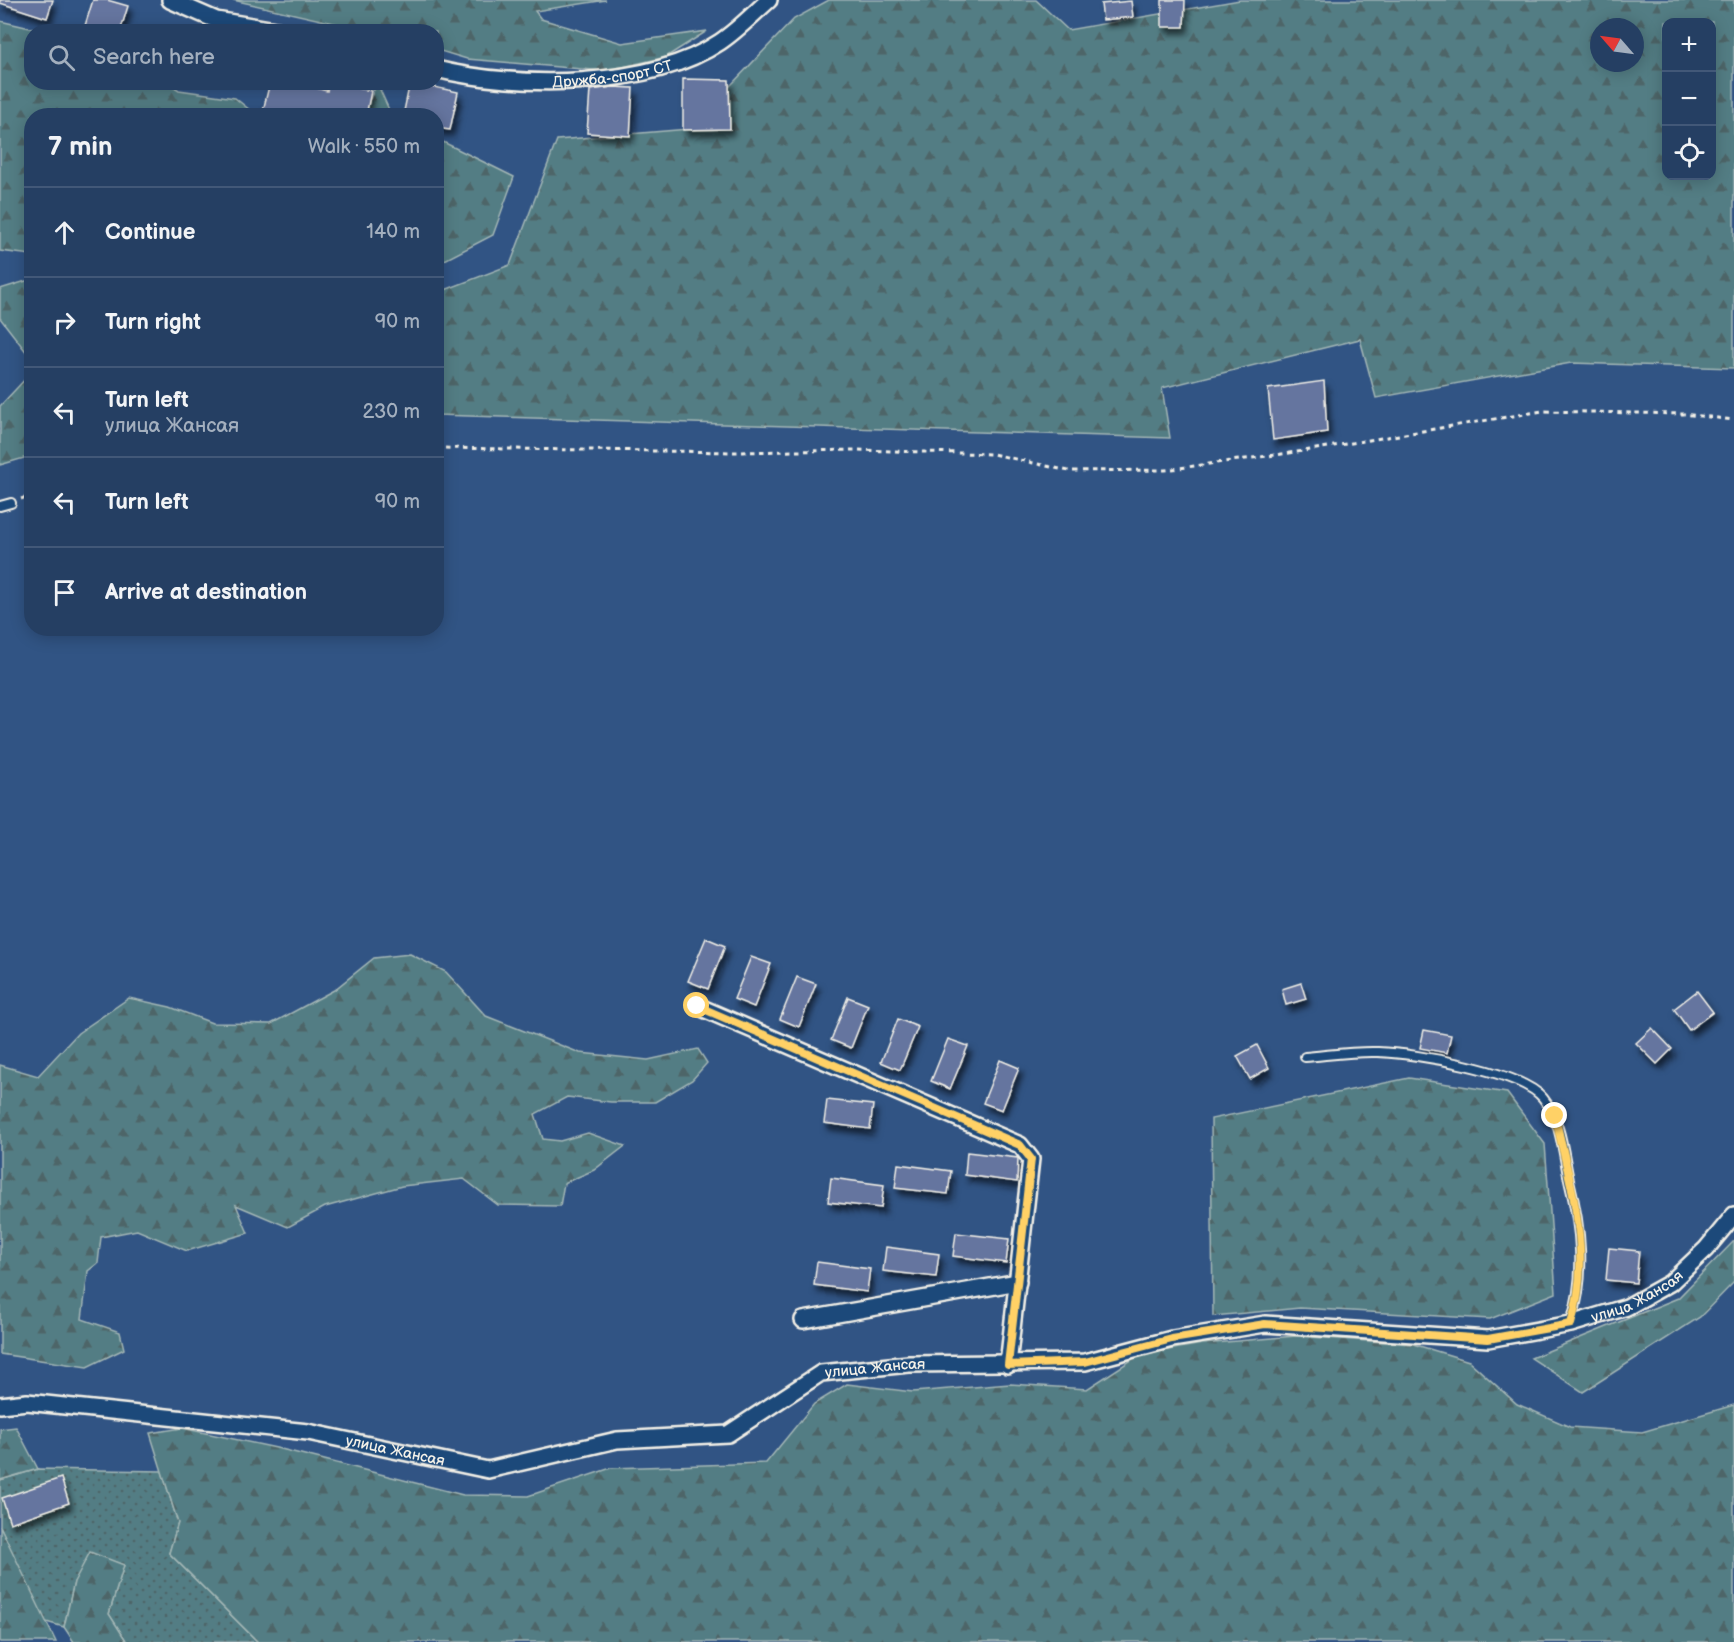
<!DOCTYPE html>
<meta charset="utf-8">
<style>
body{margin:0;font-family:"Balsamiq Sans",sans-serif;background:#2d4669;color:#f1f3f6}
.controls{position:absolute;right:18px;top:18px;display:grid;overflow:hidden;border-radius:12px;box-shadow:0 3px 15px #0003}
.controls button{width:54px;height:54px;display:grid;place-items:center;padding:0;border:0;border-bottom:2px solid #425878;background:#253f63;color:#f1f3f6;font:30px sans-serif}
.compass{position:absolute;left:1590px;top:18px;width:54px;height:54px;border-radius:50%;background:#253f63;box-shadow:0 3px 15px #0003;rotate:298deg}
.stop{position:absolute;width:18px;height:18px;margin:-14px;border:4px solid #ffd166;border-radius:50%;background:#fff}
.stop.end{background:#ffd166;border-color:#fff;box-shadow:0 2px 6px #0008}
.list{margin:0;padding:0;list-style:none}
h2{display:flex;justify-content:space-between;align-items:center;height:78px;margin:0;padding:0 24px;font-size:26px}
h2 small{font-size:20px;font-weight:400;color:#a3afbe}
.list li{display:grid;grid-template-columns:39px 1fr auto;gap:18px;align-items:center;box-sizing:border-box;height:90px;padding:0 24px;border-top:2px solid #425878}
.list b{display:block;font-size:22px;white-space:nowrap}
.list p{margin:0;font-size:20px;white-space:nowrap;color:#a3afbe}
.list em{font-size:20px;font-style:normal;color:#a3afbe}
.icon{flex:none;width:33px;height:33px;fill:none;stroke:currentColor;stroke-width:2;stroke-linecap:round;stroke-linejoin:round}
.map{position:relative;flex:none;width:1734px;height:1642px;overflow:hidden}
.search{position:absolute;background:#253f63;box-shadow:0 3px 15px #0003;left:24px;top:24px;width:420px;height:66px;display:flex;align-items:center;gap:15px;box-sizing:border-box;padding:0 21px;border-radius:24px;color:#a3afbe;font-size:22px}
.panel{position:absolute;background:#253f63;box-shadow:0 3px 15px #0003;left:24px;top:108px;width:420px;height:528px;border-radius:24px}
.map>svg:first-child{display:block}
</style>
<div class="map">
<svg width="1734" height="1642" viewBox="0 0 1734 1642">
<defs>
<pattern id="grass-dots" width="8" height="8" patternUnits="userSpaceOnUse" patternTransform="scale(1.5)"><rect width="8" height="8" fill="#537d84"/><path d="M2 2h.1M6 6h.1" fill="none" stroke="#4e6568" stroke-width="1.8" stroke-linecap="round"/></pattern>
<pattern id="forest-firs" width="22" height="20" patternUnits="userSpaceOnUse" patternTransform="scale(1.5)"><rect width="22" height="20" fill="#537d84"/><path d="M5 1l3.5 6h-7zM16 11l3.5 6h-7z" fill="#4e6568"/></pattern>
<filter id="shadow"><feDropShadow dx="3.5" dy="6" stdDeviation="3" flood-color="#0009"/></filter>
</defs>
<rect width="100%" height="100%" fill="#315484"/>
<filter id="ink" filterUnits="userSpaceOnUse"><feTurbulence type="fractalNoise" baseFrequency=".0167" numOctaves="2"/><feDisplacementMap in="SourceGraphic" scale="12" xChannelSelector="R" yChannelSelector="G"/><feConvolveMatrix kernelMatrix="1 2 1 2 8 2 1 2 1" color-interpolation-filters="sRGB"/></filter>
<g filter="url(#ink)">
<polygon fill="url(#grass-dots)" stroke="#a4b7b6" stroke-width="1.5" points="38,1469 162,1471 178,1523 169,1553 258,1642 127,1642 109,1614 124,1565 74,1582 64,1627 43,1621 0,1526 0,1480"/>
<g fill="url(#forest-firs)" stroke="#a4b7b6" stroke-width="1.5" fill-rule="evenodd">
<polygon points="233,0 606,0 535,11 541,19 622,43 707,31 666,57 605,71 467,59 437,50 436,32 369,31"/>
<path d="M829 0H1036L1068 30 1240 0H1734V368L1571 363 1376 398 1360 339 1162 388 1170 438 437 415V293L510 265 557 140 689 129 794 19ZM1666 22H1712V176H1666ZM1599 27H1635V63H1599Z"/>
<polygon points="0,21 43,31 32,32 32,82 168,83 179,90 235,98 256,115 32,116 31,255 0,251"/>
<polygon points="377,83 390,112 395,115 363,116"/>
<polygon points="437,139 514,177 493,235 437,264"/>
<polygon points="26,281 31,281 31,358 0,318 0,289"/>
<polygon points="31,373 31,456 0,465 0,406"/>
<polygon points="410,954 446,972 486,1016 580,1053 648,1060 698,1049 707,1063 692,1080 655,1102 611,1102 567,1097 535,1114 543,1139 560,1141 588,1133 625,1146 594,1170 564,1183 560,1206 498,1205 464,1179 402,1186 325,1207 288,1227 236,1205 248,1233 187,1251 137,1230 101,1237 98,1263 88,1271 82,1319 120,1332 124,1349 87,1367 0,1354 0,1065 38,1076 78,1033 129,998 170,1007 212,1023 271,1024 334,990 374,958"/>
<polygon points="1409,1078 1507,1093 1545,1144 1556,1293 1490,1319 1300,1308 1213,1316 1211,1119"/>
<polygon points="1734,1241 1734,1282 1700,1317 1583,1392 1531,1358 1678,1298"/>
<polygon points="1296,1336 1413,1344 1469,1361 1517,1404 1570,1427 1642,1432 1734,1405 1734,1642 258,1642 169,1553 178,1523 150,1433 182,1428 281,1449 463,1495 528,1496 611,1468 766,1463 814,1404 847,1384 913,1392 1010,1384 1087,1389 1139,1355 1202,1344"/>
<polygon points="16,1427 38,1469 0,1480 0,1429"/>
<polygon points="0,1526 56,1642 0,1642"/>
<polygon points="90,1552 124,1565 109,1614 127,1642 74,1642 64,1627 74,1582"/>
</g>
<g fill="#65749f" stroke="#f4f1e8" stroke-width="1.5" filter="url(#shadow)">
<polygon points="53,0 47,18 0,3 0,0"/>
<polygon points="93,0 107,0 128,6 120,32 83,32"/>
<polygon points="1162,0 1185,0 1184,27 1162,27"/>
<polygon points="1131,1 1133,17 1103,20 1101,4"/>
<polygon points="683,79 729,80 730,129 683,130"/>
<polygon points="270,82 295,82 327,91 329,82 371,91 366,116 280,116 263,111"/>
<polygon points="410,82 458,92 450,130 436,128 436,116 403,116"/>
<polygon points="613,87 633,88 630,136 587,133 590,90"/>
<polygon points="1324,381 1327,432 1273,440 1268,389"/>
<polygon points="706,938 725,946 708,989 688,981"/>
<polygon points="751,957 771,964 754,1007 734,999"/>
<polygon points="797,977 816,984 799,1027 780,1019"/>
<polygon points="1301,983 1306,999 1286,1005 1282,989"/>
<polygon points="1697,991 1713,1012 1689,1030 1674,1009"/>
<polygon points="848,997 868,1005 851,1048 831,1040"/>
<polygon points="898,1019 918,1027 900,1070 881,1062"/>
<polygon points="1652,1028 1672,1049 1657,1064 1636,1043"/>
<polygon points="1424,1030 1451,1035 1447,1053 1420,1048"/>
<polygon points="948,1039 968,1046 950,1089 931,1081"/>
<polygon points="1257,1045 1269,1068 1250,1079 1237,1056"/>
<polygon points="1000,1060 1019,1068 1002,1110 983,1103"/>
<polygon points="827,1100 873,1105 870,1129 824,1123"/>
<polygon points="967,1152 1018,1158 1017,1182 965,1175"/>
<polygon points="898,1164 951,1171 948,1194 895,1188"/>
<polygon points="831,1178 884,1185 881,1208 828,1202"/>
<polygon points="956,1233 1009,1239 1006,1263 953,1256"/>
<polygon points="886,1247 939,1254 936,1277 883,1271"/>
<polygon points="1609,1248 1639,1251 1636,1283 1606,1280"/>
<polygon points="817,1262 870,1269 867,1292 814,1285"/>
<polygon points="61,1478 69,1503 10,1523 2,1498"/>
</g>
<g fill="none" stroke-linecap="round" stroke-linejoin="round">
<defs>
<g id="lane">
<polyline points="0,506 11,503"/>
<path d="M1305 1057C1329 1055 1355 1051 1378 1052 1414 1053 1521 1071 1543 1098 1561 1120 1563 1152 1569 1180 1581 1228 1586 1275 1571 1323"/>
</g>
<g id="street">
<polyline points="170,0 216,20 287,32"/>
<path id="s1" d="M436 69C516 89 650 89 720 42 738 30 753 14 769 0"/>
<polyline points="697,1006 1020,1145 1031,1159 1008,1365"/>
<polyline points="803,1320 1018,1282"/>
<path id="s2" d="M0 1405 27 1402 308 1432 488 1470 617 1440 728 1434 821 1373 909 1364 1085 1362 1172 1339 1265 1324 1488 1339 1571 1324 1627 1307 1670 1283 1706 1249 1734 1215"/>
</g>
</defs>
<use href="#lane" stroke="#f4f1e8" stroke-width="12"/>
<use href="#street" stroke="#f4f1e8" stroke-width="20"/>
<g stroke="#f4f1e8" stroke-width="3" stroke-dasharray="4.5 4.5" stroke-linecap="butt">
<polyline points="436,448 735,452 857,450 993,454 1069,471 1165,470 1304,451 1542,411 1684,414 1734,420"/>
<polyline points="21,499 32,495"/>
</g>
<use href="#lane" stroke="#1f4a7a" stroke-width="8"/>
<use href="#street" stroke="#1f4a7a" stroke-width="15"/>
</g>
</g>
<g fill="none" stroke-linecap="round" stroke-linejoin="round" filter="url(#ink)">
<path stroke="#ffd166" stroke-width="8" d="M697 1006 1020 1145 1031 1159 1008 1365 1085 1362 1172 1339 1265 1324 1488 1339 1571 1324C1593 1252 1571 1188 1555 1116"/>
</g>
<g text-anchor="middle" stroke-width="4.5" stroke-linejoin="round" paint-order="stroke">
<g font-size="15" fill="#f4f1e8" stroke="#1f4a7a">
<text dy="5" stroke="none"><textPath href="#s1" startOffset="178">Дружба-спорт СТ</textPath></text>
<text dy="5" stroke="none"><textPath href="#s2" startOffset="1677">улица Жансая</textPath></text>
<text dy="5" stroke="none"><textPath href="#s2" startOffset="903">улица Жансая</textPath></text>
<text dy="5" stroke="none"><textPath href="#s2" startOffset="399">улица Жансая</textPath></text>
</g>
</g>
</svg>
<div class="controls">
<button>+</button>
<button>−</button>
<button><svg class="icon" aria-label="locate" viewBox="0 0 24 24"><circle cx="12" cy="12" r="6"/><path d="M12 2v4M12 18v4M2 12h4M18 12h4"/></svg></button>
</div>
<svg class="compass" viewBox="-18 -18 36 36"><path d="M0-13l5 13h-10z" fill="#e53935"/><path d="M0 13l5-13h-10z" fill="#a3afbe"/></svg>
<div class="stop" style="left:697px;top:1006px"></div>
<div class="stop end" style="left:1555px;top:1116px"></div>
<div class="search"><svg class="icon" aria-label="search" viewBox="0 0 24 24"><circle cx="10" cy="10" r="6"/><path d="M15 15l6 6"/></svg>Search here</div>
<section class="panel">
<h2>7 min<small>Walk · 550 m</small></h2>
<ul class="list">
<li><svg class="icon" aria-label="ahead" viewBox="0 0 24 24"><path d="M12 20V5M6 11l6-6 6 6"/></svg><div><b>Continue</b></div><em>140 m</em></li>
<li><svg class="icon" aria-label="right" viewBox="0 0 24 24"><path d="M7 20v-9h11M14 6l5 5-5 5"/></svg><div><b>Turn right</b></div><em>90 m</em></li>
<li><svg class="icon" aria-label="left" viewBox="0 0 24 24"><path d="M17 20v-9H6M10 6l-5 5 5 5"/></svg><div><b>Turn left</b><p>улица Жансая</p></div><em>230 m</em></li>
<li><svg class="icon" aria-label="left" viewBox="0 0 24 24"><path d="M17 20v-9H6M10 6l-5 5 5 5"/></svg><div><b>Turn left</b></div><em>90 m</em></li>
<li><svg class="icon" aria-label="arrive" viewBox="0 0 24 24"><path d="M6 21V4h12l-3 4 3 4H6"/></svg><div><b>Arrive at destination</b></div></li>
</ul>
</section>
</div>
